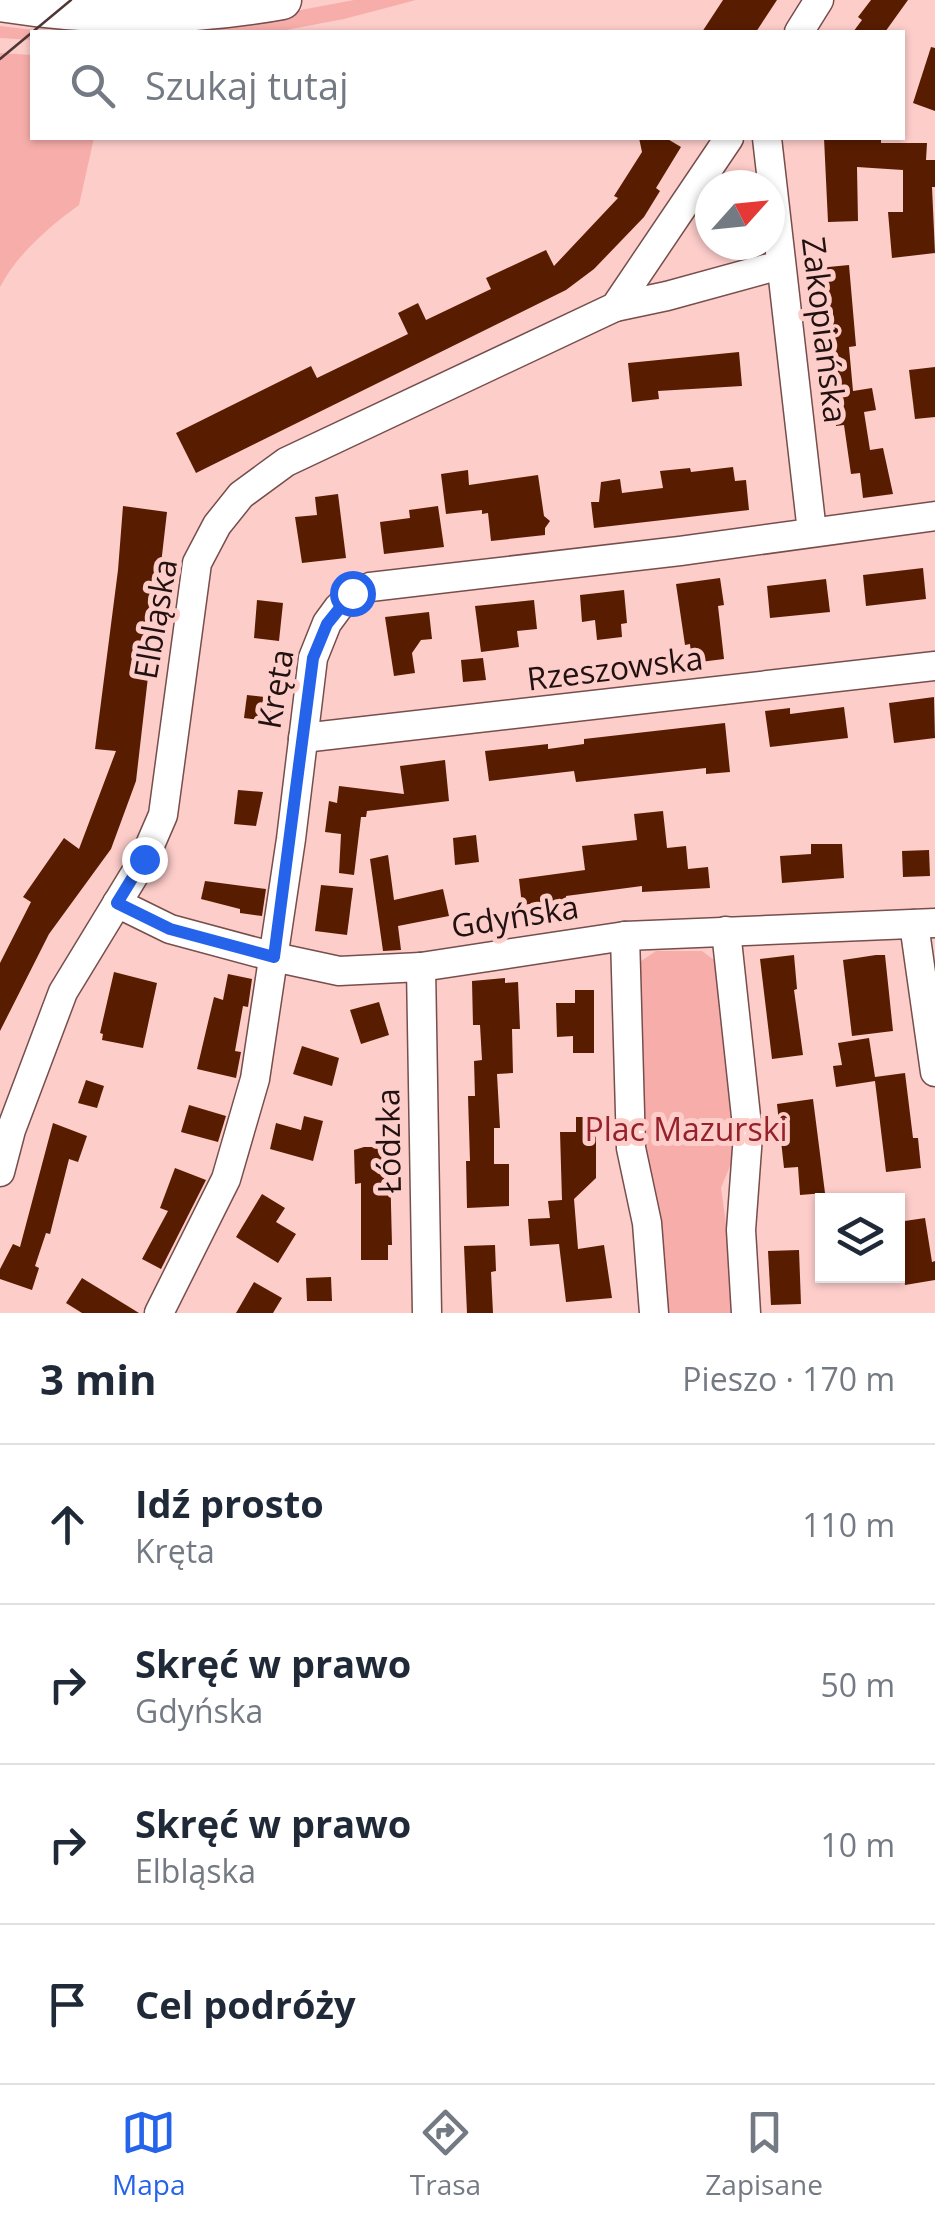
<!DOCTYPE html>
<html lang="pl">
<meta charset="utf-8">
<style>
body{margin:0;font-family:"Open Sans",sans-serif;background:#f2f2f3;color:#1f2937}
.controls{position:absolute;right:30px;bottom:30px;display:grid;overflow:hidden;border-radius:0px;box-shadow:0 2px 8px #0004}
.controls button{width:90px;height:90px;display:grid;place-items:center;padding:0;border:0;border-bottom:2px solid #e0e1e3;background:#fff;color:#1f2937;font:50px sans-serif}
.compass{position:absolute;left:695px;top:170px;width:90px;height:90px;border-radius:50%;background:#fff;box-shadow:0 2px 8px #0004;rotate:63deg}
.stop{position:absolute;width:30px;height:30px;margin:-22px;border:8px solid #2563eb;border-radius:50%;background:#fff}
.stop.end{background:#2563eb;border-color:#fff;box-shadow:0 2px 10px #0008}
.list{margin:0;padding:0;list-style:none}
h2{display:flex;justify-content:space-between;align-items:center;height:130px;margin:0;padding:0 40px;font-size:42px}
h2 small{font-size:32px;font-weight:400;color:#747a83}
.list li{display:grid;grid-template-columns:65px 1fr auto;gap:30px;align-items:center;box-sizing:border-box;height:160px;padding:0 40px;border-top:2px solid #e0e1e3}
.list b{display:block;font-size:38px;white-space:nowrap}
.list p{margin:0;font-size:32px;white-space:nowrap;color:#747a83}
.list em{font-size:32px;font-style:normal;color:#747a83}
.icon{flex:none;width:55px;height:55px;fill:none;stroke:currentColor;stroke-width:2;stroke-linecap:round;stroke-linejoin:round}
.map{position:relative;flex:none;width:935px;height:1313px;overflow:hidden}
.search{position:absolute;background:#fff;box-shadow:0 2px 8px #0004;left:30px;right:30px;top:30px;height:110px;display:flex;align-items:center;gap:25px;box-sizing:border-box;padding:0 35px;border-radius:0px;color:#747a83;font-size:38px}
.sheet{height:770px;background:#fff}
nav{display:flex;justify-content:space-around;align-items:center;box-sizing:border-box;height:140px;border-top:2px solid #e0e1e3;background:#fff;font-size:28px;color:#747a83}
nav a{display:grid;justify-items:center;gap:5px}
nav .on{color:#2563eb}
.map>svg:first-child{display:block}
</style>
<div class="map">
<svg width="935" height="1313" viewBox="0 0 935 1313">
<rect width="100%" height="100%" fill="#fdcdca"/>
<g fill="#f7aeab">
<polygon points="354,0 416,0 344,19 275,32 209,32 248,20"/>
<polygon points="0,26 51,32 32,32 32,40 0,38"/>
<path d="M0 53 32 55V138H94L79 205C50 226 17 254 0 287Z"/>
<polygon points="656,951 702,951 718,963 735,1154 721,1188 734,1280 733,1313 662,1313 643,1164 638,963"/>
</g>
<g fill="#581c00">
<polygon points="723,0 777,0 756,32 702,32"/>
<polygon points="871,0 908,0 885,32 853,32 862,20 858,17"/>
<polygon points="931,47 935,48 935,111 913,103"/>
<polygon points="639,138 666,138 681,147 656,188 660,191 644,217 594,269 566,290 196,473 176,433 311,366 317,378 408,334 398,313 418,303 426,320 491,289 486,278 546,250 554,266 618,198 614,196 642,152"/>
<polygon points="824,138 881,138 881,143 927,143 926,160 935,160 935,187 932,187 935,253 892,258 888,212 903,212 903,170 857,167 858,221 828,222"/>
<polygon points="849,265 856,346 849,347 853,391 872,388 876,410 864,412 870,450 883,448 893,494 863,498 860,473 851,474 844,425 836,426 818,268"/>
<polygon points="739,352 742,386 658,391 659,399 632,402 628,363"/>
<polygon points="935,367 935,417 915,419 909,370"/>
<polygon points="733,467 735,481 746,480 749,510 594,528 591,502 599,502 601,482 620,479 622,493 663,488 660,471 690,468 691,472"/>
<polygon points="468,470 469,485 538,475 544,516 550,521 545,528 545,535 491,541 488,513 482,514 482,510 446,514 441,474"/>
<polygon points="338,494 346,558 302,563 295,517 317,515 315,497"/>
<polygon points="123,506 167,512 136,781 111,849 49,934 0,1031 0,963 31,902 23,897 64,838 79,849 116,751 95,749 118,570"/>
<polygon points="438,506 444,547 384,554 380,522 410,518 409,510"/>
<polygon points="923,568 926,599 866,606 863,575"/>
<polygon points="720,578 724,605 718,606 724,659 692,663 690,644 685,645 676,584"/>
<polygon points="826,579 830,612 770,618 767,586"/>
<polygon points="624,590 627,623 621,624 622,637 597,640 595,620 582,622 580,595"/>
<polygon points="257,600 283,603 279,641 254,638"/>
<polygon points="534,600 537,629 517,631 519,647 481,652 475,606"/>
<polygon points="429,612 432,639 421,640 412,653 415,673 394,676 385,617"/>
<polygon points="483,658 486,680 463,682 461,660"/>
<polygon points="247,695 273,698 270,721 244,718"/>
<polygon points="934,697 935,738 894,743 889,703"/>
<polygon points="844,707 848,738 770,747 765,711 790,708 790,714"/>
<polygon points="725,723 730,772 706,774 706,768 576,782 574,771 489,781 485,751 548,744 548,749 584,744 584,739"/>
<polygon points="445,760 449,801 367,811 366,817 361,817 354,875 339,873 341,834 325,832 329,801 337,803 339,786 404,794 400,766"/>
<polygon points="238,790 263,792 256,826 234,824"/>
<polygon points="663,811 667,848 686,846 688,869 708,867 710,888 642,892 642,886 566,896 567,906 538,910 537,903 522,905 519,879 585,870 582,846 637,840 634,814"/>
<polygon points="476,835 479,862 455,865 453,838"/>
<polygon points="811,844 842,844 844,878 782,883 780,856 811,854"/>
<polygon points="929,850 930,876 903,877 902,851"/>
<polygon points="388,855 394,900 443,889 449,916 398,926 401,950 383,951 370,859"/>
<polygon points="205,881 266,889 262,916 240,913 240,909 201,899"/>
<polygon points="321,885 353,888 347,935 315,931"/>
<polygon points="794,955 797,989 794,990 803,1055 772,1059 760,959"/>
<polygon points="876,955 885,955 893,1031 852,1036 843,960"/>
<polygon points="114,972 157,983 143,1048 102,1040 103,1034 100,1033"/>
<polygon points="228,974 252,979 248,1007 243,1006 235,1051 241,1052 236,1078 197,1069 214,997 223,1000"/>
<polygon points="505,978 505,983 518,982 520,1029 512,1029 513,1073 497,1074 500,1128 494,1128 494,1164 509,1164 509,1206 467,1208 466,1161 470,1161 468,1096 475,1096 474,1061 482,1060 480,1025 473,1025 472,981"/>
<polygon points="575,990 594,990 594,1053 573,1053 573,1036 557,1037 556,1003 575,1003"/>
<polygon points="379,1002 389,1035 361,1044 350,1010"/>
<polygon points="869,1038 875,1077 905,1073 913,1138 918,1138 921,1168 886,1172 875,1081 836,1087 833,1066 842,1065 838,1043"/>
<polygon points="302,1046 339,1058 332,1086 293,1074"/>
<polygon points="86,1080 104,1086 97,1108 78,1103"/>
<polygon points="813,1099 825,1193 800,1195 798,1167 784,1168 777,1104"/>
<polygon points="189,1105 226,1116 218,1142 181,1132"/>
<polygon points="304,1116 323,1121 313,1161 270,1149 276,1123 301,1130"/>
<polygon points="576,1117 596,1117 596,1178 574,1199 578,1249 604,1245 612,1298 566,1302 559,1244 530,1246 528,1219 550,1218 548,1201 562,1200 560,1132 576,1132"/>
<polygon points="53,1123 87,1136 78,1162 69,1159 50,1234 46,1233 35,1266 39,1268 32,1290 0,1279 0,1269 13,1244 20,1247"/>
<polygon points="364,1147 384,1147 385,1165 390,1165 392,1245 388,1245 388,1260 361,1260 361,1183 355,1184 354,1150"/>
<polygon points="175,1168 206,1180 161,1269 142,1259 168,1211 160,1208"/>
<polygon points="262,1194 285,1208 276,1222 296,1234 278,1263 236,1237"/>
<polygon points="925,1218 932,1262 935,1261 935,1280 905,1285 898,1222"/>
<polygon points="495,1245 496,1271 491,1272 493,1313 467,1313 464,1246"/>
<polygon points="799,1250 801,1304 771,1305 768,1251"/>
<polygon points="331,1277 332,1301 307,1301 306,1278"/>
<polygon points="82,1278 139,1313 82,1313 66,1303"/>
<polygon points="254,1282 282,1298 273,1313 236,1313"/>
</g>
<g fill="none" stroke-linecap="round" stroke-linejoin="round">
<defs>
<g id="minor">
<polyline points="799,32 819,0"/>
<polyline points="767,138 812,532"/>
<polyline points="615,307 667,296 780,265"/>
<polyline points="303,738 935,666"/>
<polyline points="117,903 170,929 274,957 339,971 421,967 625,936 935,923"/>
<polyline points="914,924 935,1072"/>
<polyline points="726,931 748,1135 741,1230 746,1313"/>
<polyline points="625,936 631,1148 647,1223 654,1313"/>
<polyline points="421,967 427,1313"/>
<polyline points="0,1172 11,1130 63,992 144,859 163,815 197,563 217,525 241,495 286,462 615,307 729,138"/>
<polyline points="159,1313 226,1179 255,1079 291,839 313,658 327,623 338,608 353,593 370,587 680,551 935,516"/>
</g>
<path id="secondary" d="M0 2C93 17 189 17 282 0"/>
</defs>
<use href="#minor" stroke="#764e4c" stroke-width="31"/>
<use href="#secondary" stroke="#764e4c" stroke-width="41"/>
<use href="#minor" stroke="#fff" stroke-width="28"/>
<use href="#secondary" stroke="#fff" stroke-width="38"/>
<polyline stroke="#4e3736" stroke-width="2.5" points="0,59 71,0"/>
</g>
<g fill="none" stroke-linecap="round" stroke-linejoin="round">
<polyline stroke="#2563eb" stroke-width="12" points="144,859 117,903 170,929 274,957 313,658 327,624 352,593"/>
</g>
<g text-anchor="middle" stroke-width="10" stroke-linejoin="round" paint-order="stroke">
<g font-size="32" fill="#211110" stroke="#fdcdca">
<text transform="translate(824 330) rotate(83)" y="11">Zakopiańska</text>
<text transform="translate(156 619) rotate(-80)" y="11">Elbląska</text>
<text transform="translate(615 669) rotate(-7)" y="11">Rzeszowska</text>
<text transform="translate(276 689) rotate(-80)" y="11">Kręta</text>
<text transform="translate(515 917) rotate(-9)" y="11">Gdyńska</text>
<text transform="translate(389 1141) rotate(-91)" y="11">Łódzka</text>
</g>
<g font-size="32" fill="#95212a" stroke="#fdcdca">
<text x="686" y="1141">Plac Mazurski</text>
</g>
</g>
</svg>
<div class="controls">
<button><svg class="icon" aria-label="layers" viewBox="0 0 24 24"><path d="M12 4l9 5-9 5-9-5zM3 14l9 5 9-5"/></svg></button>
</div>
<svg class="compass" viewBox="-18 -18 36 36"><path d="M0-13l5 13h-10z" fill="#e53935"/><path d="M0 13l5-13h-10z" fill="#747a83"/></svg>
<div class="stop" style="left:352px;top:593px"></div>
<div class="stop end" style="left:144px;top:859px"></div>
<div class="search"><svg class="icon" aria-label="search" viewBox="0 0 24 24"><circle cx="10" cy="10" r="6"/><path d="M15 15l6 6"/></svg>Szukaj tutaj</div>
</div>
<section class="sheet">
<h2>3 min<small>Pieszo · 170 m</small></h2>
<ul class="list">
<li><svg class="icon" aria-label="ahead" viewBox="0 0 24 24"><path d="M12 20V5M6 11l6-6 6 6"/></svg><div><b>Idź prosto</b><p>Kręta</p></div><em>110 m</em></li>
<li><svg class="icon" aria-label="right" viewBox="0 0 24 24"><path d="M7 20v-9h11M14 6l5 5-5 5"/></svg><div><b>Skręć w prawo</b><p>Gdyńska</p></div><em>50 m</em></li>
<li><svg class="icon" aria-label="right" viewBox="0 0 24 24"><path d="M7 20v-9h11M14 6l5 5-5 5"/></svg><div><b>Skręć w prawo</b><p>Elbląska</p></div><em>10 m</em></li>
<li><svg class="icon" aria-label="arrive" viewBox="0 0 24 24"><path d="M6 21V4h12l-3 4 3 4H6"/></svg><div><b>Cel podróży</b></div></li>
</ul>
</section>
<nav>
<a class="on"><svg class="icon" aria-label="map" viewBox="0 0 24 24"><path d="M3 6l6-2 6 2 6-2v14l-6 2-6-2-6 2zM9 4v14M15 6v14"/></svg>Mapa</a>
<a><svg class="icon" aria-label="directions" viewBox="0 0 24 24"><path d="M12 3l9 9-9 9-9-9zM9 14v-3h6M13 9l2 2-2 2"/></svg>Trasa</a>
<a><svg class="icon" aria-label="saved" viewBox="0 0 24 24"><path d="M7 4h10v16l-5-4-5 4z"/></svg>Zapisane</a>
</nav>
